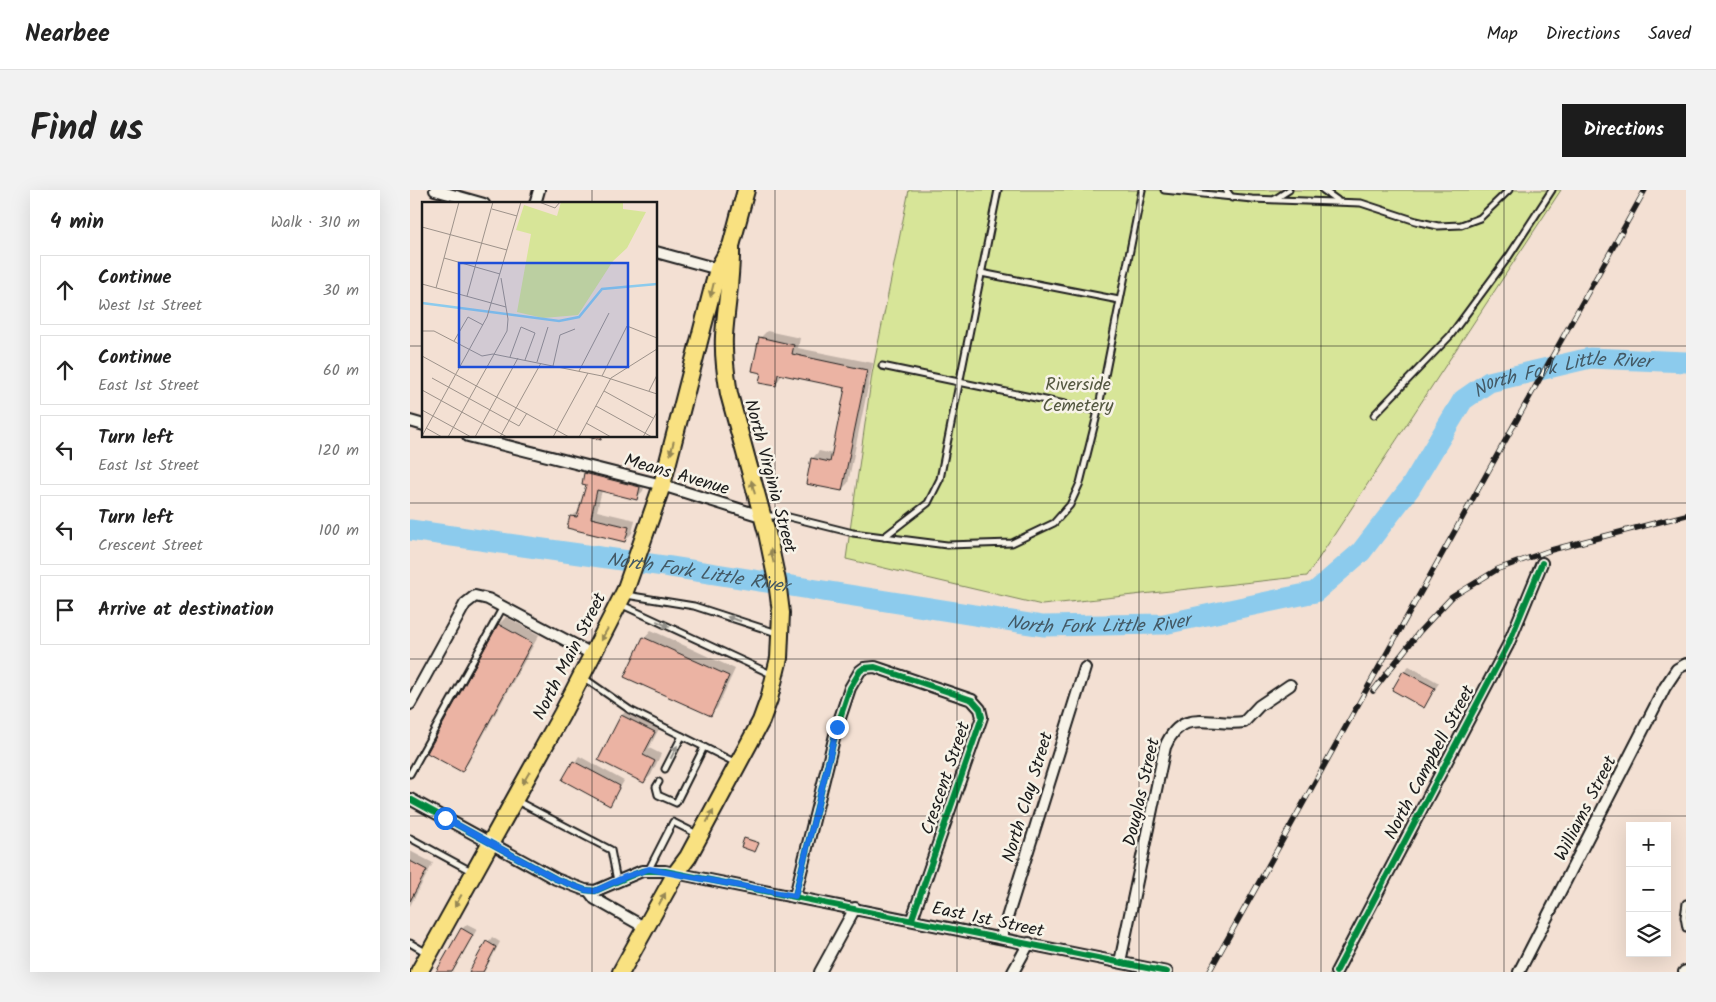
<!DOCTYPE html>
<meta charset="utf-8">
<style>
body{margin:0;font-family:Kalam,sans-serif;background:#f2f2f2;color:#222}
.controls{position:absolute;right:15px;bottom:15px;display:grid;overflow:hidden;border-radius:0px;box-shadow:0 5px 20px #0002}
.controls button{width:45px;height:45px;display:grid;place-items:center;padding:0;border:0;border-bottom:1px solid #e0e0e0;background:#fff;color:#222;font:25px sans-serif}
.stop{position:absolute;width:15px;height:15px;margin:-11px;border:4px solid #1a73e8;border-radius:50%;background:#fff}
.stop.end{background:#1a73e8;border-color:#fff;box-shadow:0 1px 5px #0008}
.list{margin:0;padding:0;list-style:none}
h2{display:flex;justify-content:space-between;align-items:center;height:65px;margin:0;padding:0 20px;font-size:21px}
h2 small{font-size:16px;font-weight:400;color:#767676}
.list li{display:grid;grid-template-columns:32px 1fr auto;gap:15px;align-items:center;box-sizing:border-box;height:70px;margin:0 10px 10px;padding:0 10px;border:1px solid #e0e0e0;border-radius:0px}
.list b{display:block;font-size:19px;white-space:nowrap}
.list p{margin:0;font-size:16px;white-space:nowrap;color:#767676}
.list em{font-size:16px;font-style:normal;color:#767676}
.icon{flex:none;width:28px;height:28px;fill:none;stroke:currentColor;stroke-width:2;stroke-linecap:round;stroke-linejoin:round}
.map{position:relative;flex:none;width:1276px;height:782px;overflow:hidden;border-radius:0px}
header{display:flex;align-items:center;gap:30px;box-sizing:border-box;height:70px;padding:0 25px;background:#fff;border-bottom:1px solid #e0e0e0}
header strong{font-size:24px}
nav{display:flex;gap:28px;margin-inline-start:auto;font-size:18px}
.intro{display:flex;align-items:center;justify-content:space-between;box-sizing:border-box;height:120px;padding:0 30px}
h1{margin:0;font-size:35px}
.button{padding:12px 22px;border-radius:0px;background:#1c1c1c;color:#fff;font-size:18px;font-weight:700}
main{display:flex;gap:30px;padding:0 30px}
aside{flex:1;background:#fff;border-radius:0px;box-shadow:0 5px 20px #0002}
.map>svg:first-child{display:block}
</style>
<header>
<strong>Nearbee</strong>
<nav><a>Map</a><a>Directions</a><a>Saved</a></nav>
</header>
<div class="intro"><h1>Find us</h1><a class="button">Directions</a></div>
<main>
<aside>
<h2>4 min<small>Walk · 310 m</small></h2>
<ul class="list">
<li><svg class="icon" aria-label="ahead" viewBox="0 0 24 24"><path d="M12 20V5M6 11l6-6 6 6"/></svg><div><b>Continue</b><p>West 1st Street</p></div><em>30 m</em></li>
<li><svg class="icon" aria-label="ahead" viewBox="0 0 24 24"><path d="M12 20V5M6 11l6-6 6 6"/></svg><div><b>Continue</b><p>East 1st Street</p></div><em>60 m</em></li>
<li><svg class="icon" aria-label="left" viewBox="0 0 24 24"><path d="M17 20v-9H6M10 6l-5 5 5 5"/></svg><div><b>Turn left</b><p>East 1st Street</p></div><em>120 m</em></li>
<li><svg class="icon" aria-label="left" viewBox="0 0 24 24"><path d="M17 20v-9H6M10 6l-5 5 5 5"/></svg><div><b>Turn left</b><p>Crescent Street</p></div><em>100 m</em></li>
<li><svg class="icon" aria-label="arrive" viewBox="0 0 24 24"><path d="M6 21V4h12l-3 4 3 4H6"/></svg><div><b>Arrive at destination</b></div></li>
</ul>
</aside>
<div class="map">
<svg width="1276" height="782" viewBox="0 0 1276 782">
<rect width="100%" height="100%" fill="#f3e0d3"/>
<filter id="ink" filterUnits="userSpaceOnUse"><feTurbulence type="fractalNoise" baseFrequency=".02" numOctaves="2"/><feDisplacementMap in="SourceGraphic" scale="10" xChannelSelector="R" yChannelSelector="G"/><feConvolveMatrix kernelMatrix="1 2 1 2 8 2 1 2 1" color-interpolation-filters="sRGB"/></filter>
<g filter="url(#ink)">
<polygon fill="#d7e598" stroke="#7a805a" points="499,0 1151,0 897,386 632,415 436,369 462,184"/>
<g fill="#0003">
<polygon points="357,141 390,148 388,158 463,173 438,293 431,300 402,269 409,261 423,264 437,197 373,184 365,195 353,182 350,148"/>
<polygon points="183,277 236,290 233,301 226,308 192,300 187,321 225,330 222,343 215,350 162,326 171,320 177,294 176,284"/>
<polygon points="96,427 129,445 58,573 51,580 89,434"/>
<polygon points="241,440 325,479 307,518 300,525 234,448"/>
<polygon points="999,476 1029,493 1014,516 994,481"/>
<polygon points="219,518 251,535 239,558 251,564 241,585 234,592 189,569 212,525"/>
<polygon points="169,566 214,591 200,614 154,589"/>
<polygon points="336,648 349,652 345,661 335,649"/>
<polygon points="0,661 23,673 0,716"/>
<polygon points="57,734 67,739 43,782 28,782 52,739"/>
<polygon points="82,747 90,752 74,782 60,782"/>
</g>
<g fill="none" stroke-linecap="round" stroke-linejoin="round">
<path stroke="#8ccbed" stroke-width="21" id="s1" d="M0 340 261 377 633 436 754 434 905 402 951 362 1000 298 1053 210 1079 192 1180 168 1276 172"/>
</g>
<g fill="#ebb3a3" stroke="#1c1c1c">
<polygon points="349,147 384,155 382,164 457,180 432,301 396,294 401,268 420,272 435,198 368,184 366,196 349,193 351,183 342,181"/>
<polygon points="179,246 192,246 191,250"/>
<polygon points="174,283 230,297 227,310 187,300 181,328 219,337 215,352 157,338 160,326 167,327 176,295 172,294"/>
<polygon points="88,434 122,453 52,582 17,563"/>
<polygon points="233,447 319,486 301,526 214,487"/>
<polygon points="993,481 1025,498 1014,518 982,500"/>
<polygon points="211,525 245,542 233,565 245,571 234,593 188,570"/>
<polygon points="163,571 210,596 200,616 152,590"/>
<polygon points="334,648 349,653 345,662 331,657"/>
<polygon points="0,671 17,680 0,711"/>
<polygon points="51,738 63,745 42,782 26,782"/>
<polygon points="76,751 86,757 73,782 59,782"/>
</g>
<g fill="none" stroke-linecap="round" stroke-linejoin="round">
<defs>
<g id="lane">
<polyline points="754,0 842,9 951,13 1006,31 1028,36 1051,35 1070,28 1099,0"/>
<polyline points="816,0 822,8"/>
<polyline points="913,0 927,10"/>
<polyline points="865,9 879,0"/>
<polyline points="571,83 709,110"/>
<polyline points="472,176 688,221"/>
<polyline points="964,225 1040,146 1099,66 1142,0"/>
<polyline points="354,326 375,326 443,343 474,347 518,313 530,289 588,0"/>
<polyline points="474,347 537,355 602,353 644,333 660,315 670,293 688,221 732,0"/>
<polyline points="216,405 284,416 367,443"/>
<polyline points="210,414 363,485"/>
<polyline points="174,488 220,520 326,573"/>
<polyline points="255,579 272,546"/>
<polyline points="0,584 93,417"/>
<polyline points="249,592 246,597 248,605 266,613 294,557"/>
<polyline points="107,611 201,660 207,691"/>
<polyline points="0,648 61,681"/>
<polyline points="239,679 263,632 287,644"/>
<polyline points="1276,713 1274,727 1276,738"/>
<polyline points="0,753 17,763"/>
</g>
<g id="street">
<polyline points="25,0 74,14"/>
<polyline points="125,14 129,0"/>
<polyline points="246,62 308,79"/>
<polyline points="0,231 14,235"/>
<polyline points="58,246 252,295 351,326"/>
<polyline points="0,514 55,414 65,406 78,409 182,464"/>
<polyline points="0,609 146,689 175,700 185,701 232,681 255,681 757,782"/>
<polyline points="179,701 185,709 236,738"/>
<polyline points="385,706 427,537 440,498 450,481 454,478 465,477 562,510 570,519 572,527 502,729"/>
<polyline points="591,747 675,478"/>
<path d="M710 772 755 557C772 516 801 537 834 532L849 516 880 495"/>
<polyline points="410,782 445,718"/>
<polyline points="603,782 619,753"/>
<polyline points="926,782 1098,455 1132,373"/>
<polyline points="1109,782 1255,497 1267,479 1276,474"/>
<polyline points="1274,782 1276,781"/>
</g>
<g id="primary">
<polyline points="9,782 152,524 215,401 252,295 302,101 308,79 321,56 336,0"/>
<path d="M211 782 266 683 278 667 351 531 359 509 369 468 371 423 367 391 357 343 319 204C316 185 313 166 314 146 316 115 322 86 321 56"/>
</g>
</defs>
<use href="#lane" stroke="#1c1c1c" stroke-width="9"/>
<use href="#street" stroke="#1c1c1c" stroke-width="14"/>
<use href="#primary" stroke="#1c1c1c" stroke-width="20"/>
<use href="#lane" stroke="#f7f3e8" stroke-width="5"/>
<use href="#street" stroke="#f7f3e8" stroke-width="10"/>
<use href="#primary" stroke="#f9e181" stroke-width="16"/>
<defs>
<g id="rail">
<polyline points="963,501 1010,441 1042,407 1088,379 1141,360 1276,325"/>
<polyline points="799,782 1235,0"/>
</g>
</defs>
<use href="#rail" stroke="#1c1c1c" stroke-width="5.5"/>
<use href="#rail" stroke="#f7f3e8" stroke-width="4" stroke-dasharray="11" stroke-linecap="butt"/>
<defs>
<g id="cycleway">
<polyline points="0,609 146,689 175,700 185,701 232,681 255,681 757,782"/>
<polyline points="385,706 427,537 440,498 450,481 454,478 465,477 562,510 570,519 572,527 502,729"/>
<polyline points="926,782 1098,455 1132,373"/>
</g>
</defs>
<use href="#cycleway" stroke="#f7f3e8" stroke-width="9"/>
<use href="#cycleway" stroke="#00873e" stroke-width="6"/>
</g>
<defs><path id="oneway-solid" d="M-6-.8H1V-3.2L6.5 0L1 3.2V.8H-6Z" transform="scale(1.25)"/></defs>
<g fill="#968854">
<use href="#oneway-solid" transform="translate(302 100) rotate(104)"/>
<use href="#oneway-solid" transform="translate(262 258) rotate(104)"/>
<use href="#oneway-solid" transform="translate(343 297) rotate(-105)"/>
<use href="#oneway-solid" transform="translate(362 366) rotate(-103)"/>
<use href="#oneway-solid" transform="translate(194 445) rotate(120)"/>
<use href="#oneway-solid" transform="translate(116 588) rotate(120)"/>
<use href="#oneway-solid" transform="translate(300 626) rotate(-62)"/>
<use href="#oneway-solid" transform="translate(252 709) rotate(-61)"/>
<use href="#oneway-solid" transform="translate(48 711) rotate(119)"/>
</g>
<g fill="#94928c">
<use href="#oneway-solid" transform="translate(324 429) rotate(-162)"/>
<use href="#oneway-solid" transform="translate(253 434) rotate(25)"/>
<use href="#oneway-solid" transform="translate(264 562) rotate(-63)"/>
</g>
</g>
<g fill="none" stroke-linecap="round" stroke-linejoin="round" filter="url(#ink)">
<polyline stroke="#1a73e8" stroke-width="6" points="35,628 146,689 175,700 185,701 215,687 239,679 385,706 427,537"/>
</g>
<path fill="none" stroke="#1c1c1c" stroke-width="1" stroke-opacity="0.55" d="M182 0V14M365 0V782M547 0V782M729 0V782M911 0V782M1094 0V782M0 156H14M246 156H1276M182 246V782M0 313H1276M0 469H1276M0 626H1276"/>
<g text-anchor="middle" stroke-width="5" stroke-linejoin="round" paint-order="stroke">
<g font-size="18" fill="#545841" stroke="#f7f3e8">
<text x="668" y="200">Riverside<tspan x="668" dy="21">Cemetery</tspan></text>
</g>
<g font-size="18" fill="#1c1c1c" stroke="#f7f3e8">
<text transform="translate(267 284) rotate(16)" y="6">Means Avenue</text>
<text transform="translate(361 286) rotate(75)" y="6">North Virginia Street</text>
<text transform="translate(159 466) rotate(-63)" y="6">North Main Street</text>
<text transform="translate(1019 572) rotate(-62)" y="6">North Campbell Street</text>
<text transform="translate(535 588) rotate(-71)" y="6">Crescent Street</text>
<text transform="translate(731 602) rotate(-77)" y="6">Douglas Street</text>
<text transform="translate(617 607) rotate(-73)" y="6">North Clay Street</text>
<text transform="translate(1175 618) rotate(-63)" y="6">Williams Street</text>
<text transform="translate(578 729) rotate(12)" y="6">East 1st Street</text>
</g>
<g font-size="19" font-style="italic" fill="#435965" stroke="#f7f3e8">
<text dy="7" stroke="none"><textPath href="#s1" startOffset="1265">North Fork Little River</textPath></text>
<text dy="7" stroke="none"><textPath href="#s1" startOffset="291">North Fork Little River</textPath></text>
<text dy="7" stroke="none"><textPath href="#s1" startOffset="696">North Fork Little River</textPath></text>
</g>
</g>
<g transform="translate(12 12)">
<rect width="235" height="235" fill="#f3e0d3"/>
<path d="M139 0H201V7L224 10 205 46 191 59 156 113 121 116 95 110 109 32 94 28 102 3 135 14Z" fill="#d7e598"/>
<path fill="none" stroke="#8ccbed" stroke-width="2.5" d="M0 101 137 119 157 115 180 87 235 82"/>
<path fill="none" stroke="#9d928a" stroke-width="1" d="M117 0 133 6 138 0M70 7 95 14M0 25 85 48M22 56 78 72M0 82 84 105M14 86 37 0M45 94 71 0M0 129H12L60 154 71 152 180 174 235 192M32 139 46 115 61 123M0 154 147 235M88 155 99 125 113 131 103 158M115 160 126 125M131 164 138 133 153 127M157 169 187 111M180 174 205 124 235 136M10 176 97 224 105 211M0 188 85 235M182 189 231 216M227 189 235 173M174 204 230 235M0 208 49 235M164 221 189 235M4 226 20 235M0 234 65 115 99 0M26 235 85 129 86 117 79 76M53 235 96 156M78 235 119 161M131 235 166 171M157 235 189 176 235 147M221 235 235 210"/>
<path fill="#1d4ed8" fill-opacity="0.15" stroke="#1d4ed8" stroke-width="2.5" d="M37 61H206V165H37Z"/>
<rect width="235" height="235" fill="none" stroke="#1c1c1c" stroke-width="2.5"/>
</g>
</svg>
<div class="controls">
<button>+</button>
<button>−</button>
<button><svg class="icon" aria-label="layers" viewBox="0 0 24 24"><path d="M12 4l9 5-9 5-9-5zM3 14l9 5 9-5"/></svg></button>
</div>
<div class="stop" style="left:35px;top:628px"></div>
<div class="stop end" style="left:427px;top:537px"></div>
</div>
</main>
